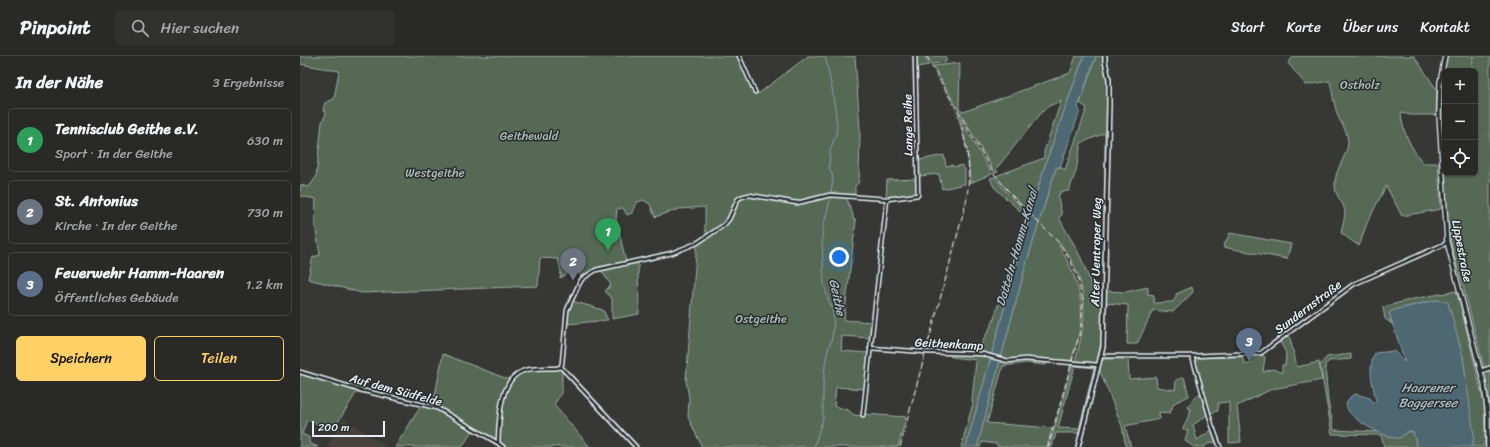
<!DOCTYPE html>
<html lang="de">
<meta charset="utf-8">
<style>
body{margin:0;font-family:Sriracha,sans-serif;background:#313130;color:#f1f3f6}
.controls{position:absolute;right:12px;top:12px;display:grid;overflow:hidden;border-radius:6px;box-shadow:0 1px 3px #0004}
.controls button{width:36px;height:36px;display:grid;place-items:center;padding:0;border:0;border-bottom:1px solid #454545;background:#292928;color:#f1f3f6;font:20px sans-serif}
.scale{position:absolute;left:12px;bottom:10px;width:73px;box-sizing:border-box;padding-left:4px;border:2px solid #e8f1f8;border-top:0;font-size:11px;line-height:14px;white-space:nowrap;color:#e8f1f8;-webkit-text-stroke:3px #2a2d2e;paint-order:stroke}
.you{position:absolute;left:539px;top:201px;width:14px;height:14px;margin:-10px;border:3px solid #fff;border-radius:50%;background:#1a73e8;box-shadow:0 0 0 6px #1a73e833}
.badge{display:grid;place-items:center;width:26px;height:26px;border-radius:50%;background:#ffd166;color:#fff;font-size:13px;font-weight:700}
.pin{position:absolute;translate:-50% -33px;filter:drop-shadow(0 1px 2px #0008)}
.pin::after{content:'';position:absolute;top:21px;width:14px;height:12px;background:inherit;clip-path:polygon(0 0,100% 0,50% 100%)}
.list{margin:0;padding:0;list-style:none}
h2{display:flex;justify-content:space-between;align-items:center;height:52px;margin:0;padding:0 16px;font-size:17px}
h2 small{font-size:13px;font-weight:400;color:#a5a6a8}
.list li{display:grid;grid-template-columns:26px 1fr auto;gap:12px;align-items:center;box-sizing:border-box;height:64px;margin:0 8px 8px;padding:0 8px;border:1px solid #454545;border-radius:6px}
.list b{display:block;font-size:15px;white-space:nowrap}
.list p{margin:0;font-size:13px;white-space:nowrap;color:#a5a6a8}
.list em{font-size:13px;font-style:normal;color:#a5a6a8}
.actions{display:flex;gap:8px;padding:12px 16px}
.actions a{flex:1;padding:9px 0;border:1px solid #ffd166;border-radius:6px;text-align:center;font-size:14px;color:#ffd166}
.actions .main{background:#ffd166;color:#111}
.icon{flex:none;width:22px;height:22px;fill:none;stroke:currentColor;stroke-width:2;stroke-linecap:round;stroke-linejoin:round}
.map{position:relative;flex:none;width:1190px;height:391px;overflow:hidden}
header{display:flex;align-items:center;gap:24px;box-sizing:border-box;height:56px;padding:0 20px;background:#292928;border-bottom:1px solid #454545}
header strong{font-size:19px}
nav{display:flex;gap:22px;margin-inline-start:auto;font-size:14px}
.search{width:280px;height:36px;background:#313130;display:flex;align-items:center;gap:10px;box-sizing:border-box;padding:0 14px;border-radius:6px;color:#a5a6a8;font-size:15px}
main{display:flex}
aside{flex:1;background:#292928}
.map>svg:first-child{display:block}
</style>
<header>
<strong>Pinpoint</strong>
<div class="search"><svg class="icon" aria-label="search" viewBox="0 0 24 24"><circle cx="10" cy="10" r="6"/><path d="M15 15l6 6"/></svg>Hier suchen</div>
<nav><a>Start</a><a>Karte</a><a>Über uns</a><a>Kontakt</a></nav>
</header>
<main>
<aside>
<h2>In der Nähe<small>3 Ergebnisse</small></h2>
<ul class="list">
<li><span class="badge" style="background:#2e9e5b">1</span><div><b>Tennisclub Geithe e.V.</b><p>Sport · In der Geithe</p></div><em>630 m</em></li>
<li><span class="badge" style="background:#6b7280">2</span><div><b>St. Antonius</b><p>Kirche · In der Geithe</p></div><em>730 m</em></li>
<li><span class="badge" style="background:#5c6f8a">3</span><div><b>Feuerwehr Hamm-Haaren</b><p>Öffentliches Gebäude</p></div><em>1.2 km</em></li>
</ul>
<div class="actions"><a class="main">Speichern</a><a>Teilen</a></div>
</aside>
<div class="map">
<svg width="1190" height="391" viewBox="0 0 1190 391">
<rect width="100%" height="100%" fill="#373735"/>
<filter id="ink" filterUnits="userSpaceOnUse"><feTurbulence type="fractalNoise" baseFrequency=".025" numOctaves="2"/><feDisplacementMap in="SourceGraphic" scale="8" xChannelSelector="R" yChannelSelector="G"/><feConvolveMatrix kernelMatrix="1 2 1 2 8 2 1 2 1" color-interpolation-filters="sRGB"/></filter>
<g filter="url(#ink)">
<g fill="#47433e">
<polygon points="624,0 627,0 659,53 695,117 692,118 659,62 665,81 668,101 670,127 667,128 666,101 659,68 653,52"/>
<polygon points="696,120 709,136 728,155 727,157 707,137 694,121"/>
<polygon points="669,130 667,147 654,200 627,296 624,296 661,161 667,131"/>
<polygon points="760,187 767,197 778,219 782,230 784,242 785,255 783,274 775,305 771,305 781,268 781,245 773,218 766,202 759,191"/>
<polygon points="623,298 626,298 601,391 598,391"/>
<polygon points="771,306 773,307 755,371 749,391 747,391"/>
<polygon points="44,363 87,391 26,391"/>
</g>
<g fill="#556954" stroke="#9eada6" fill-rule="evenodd">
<polygon points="0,0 441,0 458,38 508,0 555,0 560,73 559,126 555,130 555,140 532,137 532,141 546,141 553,159 553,163 556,164 544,264 572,266 570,282 542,280 541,295 569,297 565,333 536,331 534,350 548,354 554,359 564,360 564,358 606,361 598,391 402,391 388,361 389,342 386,325 397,185 407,179 405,174 405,151 379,153 355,161 350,148 343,144 336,147 332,157 327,159 323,152 317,153 316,163 326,206 295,212 281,220 278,217 273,215 260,222 261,215 258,203 240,202 238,230 62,237 8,223 13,201 20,199 15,168 16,143 0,140 0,129 9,131 16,121 22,66 26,58 23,53 25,47 34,43 39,15 0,8"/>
<polygon points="616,0 624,0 629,9 617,11"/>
<polygon points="627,0 646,0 646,6 632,8"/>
<polygon points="776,0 784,0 747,103 732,152 666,391 661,391 673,347 672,344 676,304 652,301 650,300 650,296 678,294 693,266 722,168 726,162 723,158 694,131 690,122 694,121 707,137 727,157 728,155 709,136 696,120 744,102 744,96 761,45 749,50 742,56 696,113 698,116 695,117 633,10 660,7 659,53 663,56 770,17"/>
<path d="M796 0H804V5L808 24 805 132V77L781 87 776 115 769 135 760 136 758 142 762 159 759 161C765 175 774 186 780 200 786 212 790 225 793 238L803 239 801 285 797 307 775 305C788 261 790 226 760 187L759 191C774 214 784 241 781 268 779 280 775 293 771 305L747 304 746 309 726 307 703 310 687 367 752 372 747 391H698L697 388 682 386 680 391H677L727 205 756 112 760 111 765 114 787 52 780 47Z"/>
<path d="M994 0H1114L1137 34 1136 59H1111L1101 57C1102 76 1111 91 1123 107H1138L1141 153 1102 160 1086 130 1067 167 1059 190 1041 177C1042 170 1045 162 1045 156 1044 145 1034 141 1035 127 1035 113 1047 101 1048 87 1048 75 1041 68 1037 58 1034 47 1032 36 1030 25L1006 29 988 7Z"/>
<path d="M1144 0H1190V355L1186 324 1187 323 1163 229 1152 193 1145 148 1141 56V27ZM1145 15H1175V117H1145Z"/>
<path d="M658 59 692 118 670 127C670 103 665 82 658 59Z"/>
<polygon points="644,99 646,110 652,109 655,111 662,109 665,114 665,128 642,133 639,118 619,120 619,104"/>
<polygon points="617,123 617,135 614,139 586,142 587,124"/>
<polygon points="930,177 991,188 987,203 923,191"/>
<polygon points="338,207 339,258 312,263 312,243 305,235 311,229 301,214"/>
<polygon points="848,231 848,238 854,239 854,247 872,246 876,242 876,238 892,231 893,236 873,256 853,254 837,288 827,288 828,249 806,247 806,235 825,236"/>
<polygon points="1156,235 1160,247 1184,347 1185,378 1184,391 1170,391 1173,388 1163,301 1156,277 1136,244 1094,254 1090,264 1092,268 1085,263 1083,251 1113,243"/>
<polygon points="272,245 303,254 308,264 267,268 268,252"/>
<polygon points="989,278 997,311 1019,306 1022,324 972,333 937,350 941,386 929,387 929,346 918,347 918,355 910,357 894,302 942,301 945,308 951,308 951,301 962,299 965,301 963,316 973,313 982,317 982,309 985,309 986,297 980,286"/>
<polygon points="143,298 210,324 201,341 197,371 197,387 173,374 162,391 95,391 123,347 133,349"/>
<path d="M1051 298V303L1029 305 1025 309 1028 345 1034 374 1080 376 1090 381 1100 382C1104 378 1107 374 1113 376L1117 391H1084L1081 379 1032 378 1020 309 1027 301Z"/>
<polygon points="803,303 828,303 829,323 856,321 857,331 875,334 876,324 884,321 889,340 874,347 870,357 859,356 860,363 825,370 831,391 826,391 822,370 799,313"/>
<path d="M773 307 796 310 779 377H756L752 391H749ZM775 310 794 312 779 373 758 372Z"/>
<path d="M259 313 262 314V335L254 349 290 391H205L200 386C200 364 200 342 214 324 215 322 217 318 220 317 230 312 248 314 259 313Z"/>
<polygon points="0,317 58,334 33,374 7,364 2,378 9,381 9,387 18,391 0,391"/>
<polygon points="900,337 907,359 893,369 897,384 912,374 916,386 907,388 905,391 894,391 885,385 888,375 883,373 891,354 887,351 894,342"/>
</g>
<g fill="#4e6773" stroke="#8c9ea8">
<polygon points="784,0 796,0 778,51 780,55 760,111 756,112 727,205 677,391 666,391 732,152 747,103"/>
<path d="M1136 244 1148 246 1163 301 1174 379 1173 388 1170 391H1117L1113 376 1108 375 1100 382C1089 384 1059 367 1052 359 1048 356 1047 352 1046 348L1050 341 1056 338 1070 342 1073 346 1076 345C1073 327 1067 314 1075 297L1094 295 1105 306 1089 257 1094 254Z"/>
</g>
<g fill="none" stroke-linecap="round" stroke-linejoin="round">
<g stroke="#8c9ea8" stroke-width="1">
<polyline points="525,0 532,32 537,68 536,78 530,95 529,111 533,122 531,137"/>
<polyline points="1172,15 1173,0"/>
<polyline points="514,391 523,362 523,331 525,309 528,293 532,282 534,264 532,251 528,243 524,228 522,185 523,171 531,141"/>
</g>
<defs>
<g id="minor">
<polyline points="439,0 455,36"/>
<polyline points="570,292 626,296 682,298 708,305 725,303 798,309"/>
<polyline points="801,300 892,300 961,297 1054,228 1147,187"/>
<polyline points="892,300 912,369 920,391"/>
<polyline points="261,311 262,307 267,254 279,228 282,223 296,214 372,197 397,187 424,169 429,163 438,143 441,141 449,139 497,147 530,139 587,143 618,139 615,0"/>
<polyline points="261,311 336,391"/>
<polyline points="0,316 60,334 137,352 198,387 203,391"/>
<polyline points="563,359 587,143"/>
<path d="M198 387C199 366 199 323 223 315 233 311 246 313 257 312L261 311"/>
</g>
<g id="tertiary">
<polyline points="1181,315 1190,312"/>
<polyline points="778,391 803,291 809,49 809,23 805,5 805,0"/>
</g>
<polyline id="secondary" points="1145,0 1140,26 1139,59 1147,186 1184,328 1188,361 1188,391"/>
</defs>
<use href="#minor" stroke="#e8f1f8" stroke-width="5.5"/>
<use href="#tertiary" stroke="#e8f1f8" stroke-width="6"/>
<use href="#secondary" stroke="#e8f1f8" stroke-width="6"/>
<use href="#minor" stroke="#2a2d2e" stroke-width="2.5"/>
<use href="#tertiary" stroke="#2a2d2e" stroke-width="3"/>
<use href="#secondary" stroke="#2a2d2e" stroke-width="3.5"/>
<g stroke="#e8f1f8" stroke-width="1" stroke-dasharray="6 3" stroke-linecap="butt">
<polyline points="626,0 694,118 713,141 759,187 770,204 778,222 783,247 781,273 748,391"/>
<path d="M600 391 666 147C671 120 669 93 660 67"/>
</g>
</g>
</g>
<g text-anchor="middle" stroke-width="3" stroke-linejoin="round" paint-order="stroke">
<g font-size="12" fill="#adbbb6" stroke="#2a2d2e">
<text x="1060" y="33">Ostholz</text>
<text x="229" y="84">Geithewald</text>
<text x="135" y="121">Westgeithe</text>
<text x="461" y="267">Ostgeithe</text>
</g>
<g font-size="12" fill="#e8f1f8" stroke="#2a2d2e">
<text transform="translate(608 69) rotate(-91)" y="4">Lange Reihe</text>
<text transform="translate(1162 195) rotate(79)" y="4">Lippestraße</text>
<text transform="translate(796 196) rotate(-89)" y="4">Alter Uentroper Weg</text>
<text transform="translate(1008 251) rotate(-37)" y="4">Sundernstraße</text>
<text transform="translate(649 288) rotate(3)" y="4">Geithenkamp</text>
<text transform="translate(96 334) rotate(15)" y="4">Auf dem Südfelde</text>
</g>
<g font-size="13" font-style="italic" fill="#aabac3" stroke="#2a2d2e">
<text transform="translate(716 191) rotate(-74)" y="5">Datteln-Hamm-Kanal</text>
<text transform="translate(538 241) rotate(78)" y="5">Geithe</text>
<text x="1128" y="336">Haarener<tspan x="1128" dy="15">Baggersee</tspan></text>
</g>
</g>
</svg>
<div class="controls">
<button>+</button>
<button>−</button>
<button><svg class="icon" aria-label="locate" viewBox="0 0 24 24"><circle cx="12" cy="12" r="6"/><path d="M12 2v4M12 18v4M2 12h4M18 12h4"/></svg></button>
</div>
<div class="scale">200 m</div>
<div class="you"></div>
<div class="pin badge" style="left:308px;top:195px;background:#2e9e5b">1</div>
<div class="pin badge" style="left:273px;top:225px;background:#6b7280">2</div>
<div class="pin badge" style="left:949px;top:305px;background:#5c6f8a">3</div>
</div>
</main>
